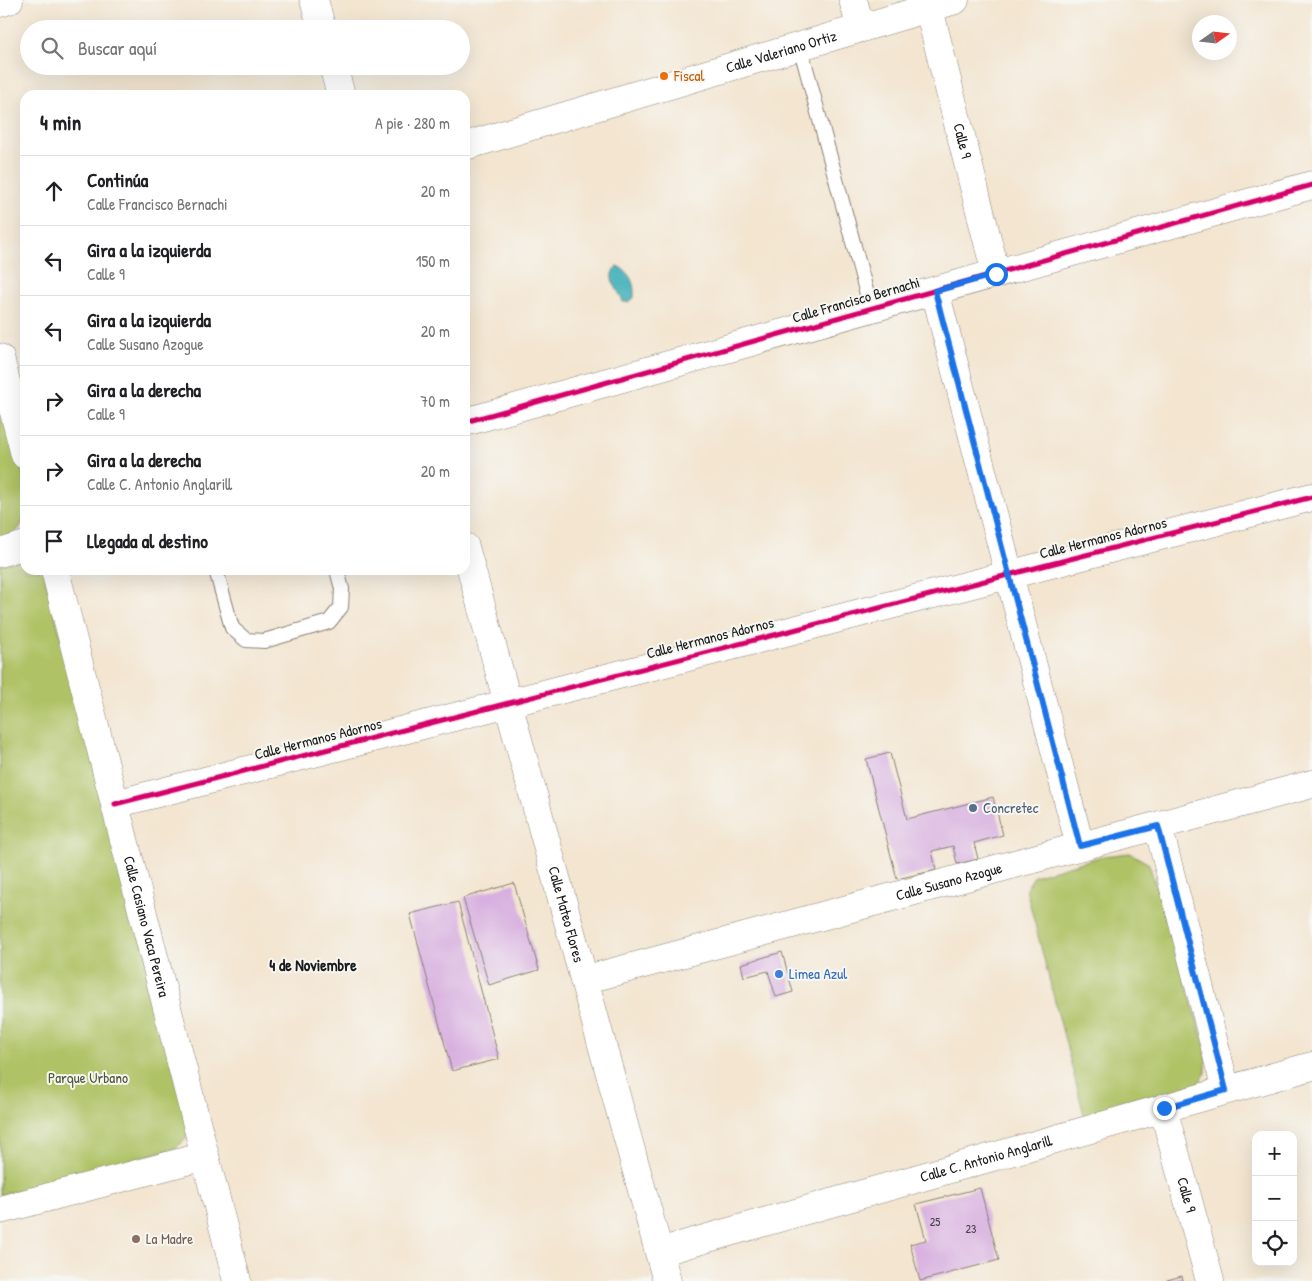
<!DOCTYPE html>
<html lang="es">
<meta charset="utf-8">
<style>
body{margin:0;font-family:"Patrick Hand",sans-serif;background:#f6f6f6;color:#202124}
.controls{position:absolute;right:15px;bottom:15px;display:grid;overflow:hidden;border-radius:10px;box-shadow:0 5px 20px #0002}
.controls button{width:45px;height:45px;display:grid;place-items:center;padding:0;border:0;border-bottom:1px solid #e0e0e0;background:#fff;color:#202124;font:25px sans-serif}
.compass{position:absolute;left:1192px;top:15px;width:45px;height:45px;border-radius:50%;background:#fff;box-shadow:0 5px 20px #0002;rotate:76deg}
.stop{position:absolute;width:15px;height:15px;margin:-11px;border:4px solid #1a73e8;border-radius:50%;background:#fff}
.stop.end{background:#1a73e8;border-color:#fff;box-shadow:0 1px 5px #0008}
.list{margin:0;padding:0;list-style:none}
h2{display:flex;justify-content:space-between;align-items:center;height:65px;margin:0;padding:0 20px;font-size:21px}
h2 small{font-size:16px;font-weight:400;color:#757577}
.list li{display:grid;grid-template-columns:32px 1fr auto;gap:15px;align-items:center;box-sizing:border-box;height:70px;padding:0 20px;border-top:1px solid #e0e0e0}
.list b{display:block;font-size:19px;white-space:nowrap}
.list p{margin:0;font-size:16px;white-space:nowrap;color:#757577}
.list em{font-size:16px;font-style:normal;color:#757577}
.icon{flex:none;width:28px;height:28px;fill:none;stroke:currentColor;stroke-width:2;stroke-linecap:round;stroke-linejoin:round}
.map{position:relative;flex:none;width:1312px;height:1281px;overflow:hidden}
.search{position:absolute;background:#fff;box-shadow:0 5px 20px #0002;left:20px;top:20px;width:450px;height:55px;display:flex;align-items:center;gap:12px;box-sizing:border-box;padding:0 18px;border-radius:28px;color:#757577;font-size:19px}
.panel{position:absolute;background:#fff;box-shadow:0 5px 20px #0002;left:20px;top:90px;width:450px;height:485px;border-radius:15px}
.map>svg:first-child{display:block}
</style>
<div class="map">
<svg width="1312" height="1281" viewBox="0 0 1312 1281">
<rect width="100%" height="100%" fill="#f6f6f2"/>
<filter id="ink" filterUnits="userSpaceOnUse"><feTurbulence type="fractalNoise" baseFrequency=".02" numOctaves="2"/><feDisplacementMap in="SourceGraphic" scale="10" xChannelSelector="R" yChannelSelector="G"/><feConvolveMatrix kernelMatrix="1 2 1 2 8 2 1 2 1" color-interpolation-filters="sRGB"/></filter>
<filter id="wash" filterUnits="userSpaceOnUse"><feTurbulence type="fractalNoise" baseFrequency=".0096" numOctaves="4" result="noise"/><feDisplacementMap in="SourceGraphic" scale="20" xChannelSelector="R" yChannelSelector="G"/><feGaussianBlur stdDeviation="1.12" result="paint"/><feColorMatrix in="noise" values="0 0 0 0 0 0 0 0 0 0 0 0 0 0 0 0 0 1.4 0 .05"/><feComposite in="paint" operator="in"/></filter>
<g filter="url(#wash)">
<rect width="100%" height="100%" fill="#f3e5d0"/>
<g fill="#afc265" stroke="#666f40">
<path d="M0 390C9 422 33 487 24 518 21 530 11 538 0 541Z"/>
<polygon points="16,561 25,562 25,570 40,570 44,574 192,1124 186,1139 176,1148 0,1195 0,565"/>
<polygon points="1130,853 1149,864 1206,1049 1206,1073 1195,1088 1086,1122 1026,889 1034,876 1103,856"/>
</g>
<path fill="#3daeb8" stroke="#2c656a" d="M618 266C631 274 635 283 634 298L628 302H623C619 288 603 277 618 266Z"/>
<g id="blocks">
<g fill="#d8b0e0">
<polygon points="890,753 907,819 993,797 1003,835 974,843 978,859 957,864 953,846 932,851 936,870 897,879 866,759"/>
<polygon points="514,883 539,970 489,985 463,898"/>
<polygon points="458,902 499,1059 452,1071 410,914"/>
<polygon points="782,952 793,992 776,997 768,971 744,977 741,964"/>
<polygon points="980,1188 999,1260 920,1281 910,1244 926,1240 916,1204"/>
<polygon points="1182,1276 1183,1281 1167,1281 1167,1280"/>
</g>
</g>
</g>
<g filter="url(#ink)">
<use href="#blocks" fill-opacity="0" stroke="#888076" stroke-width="1"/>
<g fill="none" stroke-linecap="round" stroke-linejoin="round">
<defs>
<g id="service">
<polyline points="800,46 871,309"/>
<polyline points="216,570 232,628 246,640 264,641 329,622 341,607 342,589 337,570"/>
</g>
<g id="minor">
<polyline points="314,0 322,29"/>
<polyline points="853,0 861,28"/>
<polyline points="0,3 9,0"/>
<path id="s1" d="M929 9 996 274"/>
<polyline points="333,66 341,95"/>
<path id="s2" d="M465 146 955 0"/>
<polyline points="935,291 1080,846"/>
<polyline points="0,358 25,455"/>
<polyline points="465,422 1312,185"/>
<path id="s3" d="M465 547 667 1281"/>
<polyline points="0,553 25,545"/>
<path id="s4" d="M55 570 237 1281"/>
<polyline points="115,804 1312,497"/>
<polyline points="1158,826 1226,1090"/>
<path id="s5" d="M584 980 1312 784"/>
<path id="s6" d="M1163 1108 1210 1281"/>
<polyline points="0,1210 205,1156"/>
<path id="s7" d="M659 1252 1312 1066"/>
</g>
</defs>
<use href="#service" stroke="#888076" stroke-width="16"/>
<use href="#minor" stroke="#888076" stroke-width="29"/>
<use href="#service" stroke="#fff" stroke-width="14"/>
<use href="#minor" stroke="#fff" stroke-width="28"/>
<defs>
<g id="cycleway">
<polyline points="465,422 1312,185"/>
<polyline points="115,804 1312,497"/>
</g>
</defs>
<use href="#cycleway" stroke="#f6f6f2" stroke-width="8"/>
<use href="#cycleway" stroke="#d6006c" stroke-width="5"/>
</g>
</g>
<g fill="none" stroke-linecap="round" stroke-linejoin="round" filter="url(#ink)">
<polyline stroke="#1a73e8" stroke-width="6" points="996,274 935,291 1080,846 1158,826 1226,1090 1164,1108"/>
</g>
<circle fill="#e8710a" stroke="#f6f6f2" stroke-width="2" cx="664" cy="76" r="5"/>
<circle fill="#5c6f8a" stroke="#f6f6f2" stroke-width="2" cx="973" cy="808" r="5"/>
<circle fill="#3f7fe0" stroke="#f6f6f2" stroke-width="2" cx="779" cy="974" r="5"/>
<circle fill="#8d6e63" stroke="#f6f6f2" stroke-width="2" cx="136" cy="1239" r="5"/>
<g text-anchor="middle" stroke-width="4" stroke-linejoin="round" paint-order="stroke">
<g font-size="12" fill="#4b414d">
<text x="935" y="1226">25</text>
<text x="971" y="1233">23</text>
</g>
<g font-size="15" fill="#1c1c1c" stroke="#f6f6f2">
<text dy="5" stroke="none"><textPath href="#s2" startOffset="330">Calle Valeriano Ortiz</textPath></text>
<text dy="5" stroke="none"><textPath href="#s1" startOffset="136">Calle 9</textPath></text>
<text transform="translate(856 300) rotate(-16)" y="5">Calle Francisco Bernachi</text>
<text transform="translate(1103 538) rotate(-14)" y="5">Calle Hermanos Adornos</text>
<text transform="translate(710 638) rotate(-14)" y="5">Calle Hermanos Adornos</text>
<text transform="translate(318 739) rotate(-14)" y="5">Calle Hermanos Adornos</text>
<text dy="5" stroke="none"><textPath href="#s5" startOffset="378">Calle Susano Azogue</textPath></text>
<text dy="5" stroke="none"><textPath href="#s3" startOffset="381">Calle Mateo Flores</textPath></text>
<text dy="5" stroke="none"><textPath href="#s4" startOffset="368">Calle Casiano Vaca Pereira</textPath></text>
<text dy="5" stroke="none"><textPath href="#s7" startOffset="340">Calle C. Antonio Anglarill</textPath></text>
<text dy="5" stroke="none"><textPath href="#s6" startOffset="90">Calle 9</textPath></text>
</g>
<g font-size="15" fill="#c56008" stroke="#f6f6f2" text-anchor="start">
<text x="674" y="81">Fiscal</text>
</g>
<g font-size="15" fill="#4e5e75" stroke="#f6f6f2" text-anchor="start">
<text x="983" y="813">Concretec</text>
</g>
<g font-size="15" fill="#366cbe" stroke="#f6f6f2" text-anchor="start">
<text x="789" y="979">Limea Azul</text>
</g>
<g font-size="15" fill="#4f5636" stroke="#f6f6f2">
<text x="88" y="1083">Parque Urbano</text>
</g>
<g font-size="15" fill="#785e54" stroke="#f6f6f2" text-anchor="start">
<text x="146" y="1244">La Madre</text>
</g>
<g font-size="16" font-weight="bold" fill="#1c1c1c" stroke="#f6f6f2">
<text x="313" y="971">4 de Noviembre</text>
</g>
</g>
</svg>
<div class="controls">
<button>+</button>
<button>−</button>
<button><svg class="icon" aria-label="locate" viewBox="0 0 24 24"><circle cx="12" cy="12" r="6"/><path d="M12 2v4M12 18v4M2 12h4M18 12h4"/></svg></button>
</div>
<svg class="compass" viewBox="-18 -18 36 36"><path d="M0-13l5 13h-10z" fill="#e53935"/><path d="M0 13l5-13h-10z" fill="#757577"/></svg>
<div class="stop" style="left:996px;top:274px"></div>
<div class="stop end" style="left:1164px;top:1108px"></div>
<div class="search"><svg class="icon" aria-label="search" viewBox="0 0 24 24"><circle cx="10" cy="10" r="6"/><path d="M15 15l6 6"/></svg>Buscar aquí</div>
<section class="panel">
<h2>4 min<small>A pie · 280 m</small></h2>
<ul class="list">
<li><svg class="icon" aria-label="ahead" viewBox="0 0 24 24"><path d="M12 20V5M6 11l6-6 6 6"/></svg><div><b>Continúa</b><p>Calle Francisco Bernachi</p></div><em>20 m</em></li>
<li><svg class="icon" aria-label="left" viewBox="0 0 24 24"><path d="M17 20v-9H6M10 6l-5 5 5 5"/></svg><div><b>Gira a la izquierda</b><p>Calle 9</p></div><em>150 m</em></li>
<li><svg class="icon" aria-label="left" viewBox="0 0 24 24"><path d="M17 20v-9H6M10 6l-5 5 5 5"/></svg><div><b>Gira a la izquierda</b><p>Calle Susano Azogue</p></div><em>20 m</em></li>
<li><svg class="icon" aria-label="right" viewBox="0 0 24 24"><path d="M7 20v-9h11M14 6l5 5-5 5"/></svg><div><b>Gira a la derecha</b><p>Calle 9</p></div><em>70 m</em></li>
<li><svg class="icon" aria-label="right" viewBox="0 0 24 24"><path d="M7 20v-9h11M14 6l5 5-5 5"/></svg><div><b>Gira a la derecha</b><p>Calle C. Antonio Anglarill</p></div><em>20 m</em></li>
<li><svg class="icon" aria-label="arrive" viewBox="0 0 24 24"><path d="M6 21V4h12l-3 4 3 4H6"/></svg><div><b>Llegada al destino</b></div></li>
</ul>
</section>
</div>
